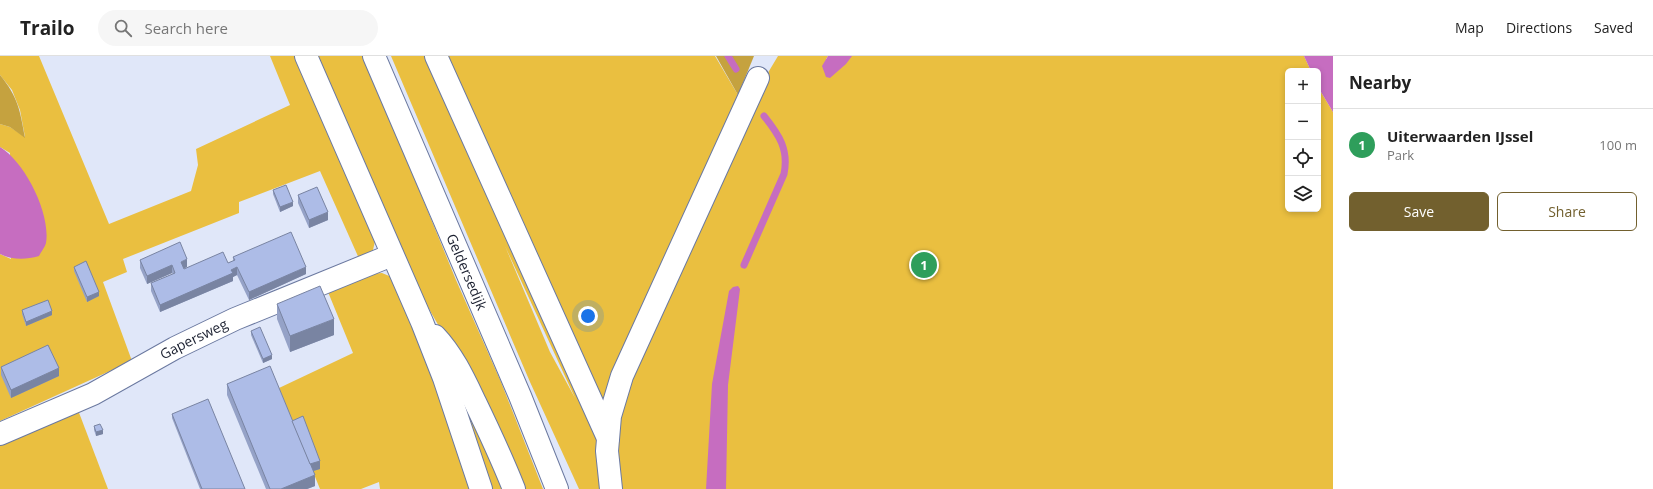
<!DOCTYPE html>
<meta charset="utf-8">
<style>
body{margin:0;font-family:"Open Sans",sans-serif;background:#f6f6f6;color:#222}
.controls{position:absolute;right:12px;top:12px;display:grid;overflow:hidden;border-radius:6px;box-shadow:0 2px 6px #0003}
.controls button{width:36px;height:36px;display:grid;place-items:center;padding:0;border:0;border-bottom:1px solid #e0e0e0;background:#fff;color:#222;font:20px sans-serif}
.you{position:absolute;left:588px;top:260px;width:14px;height:14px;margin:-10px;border:3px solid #fff;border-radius:50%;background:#1a73e8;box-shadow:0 0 0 6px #1a73e833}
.badge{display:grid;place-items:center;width:26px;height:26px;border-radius:50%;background:#72602e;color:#fff;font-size:13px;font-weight:700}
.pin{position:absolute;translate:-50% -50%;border:2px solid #fff;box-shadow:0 1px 4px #0006}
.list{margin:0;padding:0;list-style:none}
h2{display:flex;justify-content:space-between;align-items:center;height:52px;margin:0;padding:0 16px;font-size:17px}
h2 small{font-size:13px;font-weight:400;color:#767676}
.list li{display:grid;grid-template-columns:26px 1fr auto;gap:12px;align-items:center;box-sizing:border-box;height:72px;padding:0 16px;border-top:1px solid #e0e0e0}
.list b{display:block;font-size:15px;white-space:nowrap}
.list p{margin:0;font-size:13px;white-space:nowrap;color:#767676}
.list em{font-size:13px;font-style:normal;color:#767676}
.actions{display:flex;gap:8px;padding:12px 16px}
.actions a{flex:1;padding:9px 0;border:1px solid #72602e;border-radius:6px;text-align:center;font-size:14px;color:#72602e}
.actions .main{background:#72602e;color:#fff}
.icon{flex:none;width:22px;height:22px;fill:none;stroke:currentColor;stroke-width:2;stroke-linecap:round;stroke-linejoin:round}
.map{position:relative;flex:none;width:1333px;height:433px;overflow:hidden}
header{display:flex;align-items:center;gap:24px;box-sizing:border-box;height:56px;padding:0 20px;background:#fff;border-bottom:1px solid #e0e0e0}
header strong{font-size:19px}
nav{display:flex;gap:22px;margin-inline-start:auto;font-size:14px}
.search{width:280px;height:36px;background:#f6f6f6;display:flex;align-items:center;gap:10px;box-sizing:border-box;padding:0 14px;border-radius:22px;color:#767676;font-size:15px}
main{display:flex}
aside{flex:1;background:#fff}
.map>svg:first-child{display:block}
</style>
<header>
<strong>Trailo</strong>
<div class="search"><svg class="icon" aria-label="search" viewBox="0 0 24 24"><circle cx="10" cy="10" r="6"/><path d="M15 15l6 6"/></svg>Search here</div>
<nav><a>Map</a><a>Directions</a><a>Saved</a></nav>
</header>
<main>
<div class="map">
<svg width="1333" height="433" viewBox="0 0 1333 433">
<rect width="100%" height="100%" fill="#e0e7f9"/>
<g fill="#eabf40" fill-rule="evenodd">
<polygon points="0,0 39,0 109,168 191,135 198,109 196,93 290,49 270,0 296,0 376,181 373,194 361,207 320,115 239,146 239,157 123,203 127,216 103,226 132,305 0,365 0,198 11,203 10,97 0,91 0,68 10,71 25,81 20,54 12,34 0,19"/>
<polygon points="315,0 363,0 393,70 456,224 501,326 543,433 520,433 448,286 429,253 422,248"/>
<path d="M391 0H715L738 39 755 49 769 15 778 0H828L826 3 846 0H1304L1311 15H1288V153H1318V31L1333 56V433H579L530 326ZM505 190 575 342 550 296Z"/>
<polygon points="382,217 394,222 415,269 473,433 380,433 379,426 361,433 320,433 279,332 353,297 328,236 370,218"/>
<polygon points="457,326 507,433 490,433"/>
<polygon points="78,354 108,433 0,433 0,387"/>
</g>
<g fill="#c5a23f">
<polygon points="716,0 754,0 738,39"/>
<path d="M0 19C18 41 20 54 25 82L10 71 0 68Z"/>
</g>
<g fill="#c66dc0">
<polygon points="828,0 852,0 846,8 830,22 826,21 822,10"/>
<polygon points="1304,0 1333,0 1333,56 1318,31 1318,15 1311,15"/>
<path d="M0 91C25 106 51 158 46 187 45 191 41 196 39 200 25 204 13 204 0 198Z"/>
<polygon points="738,230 740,233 728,329 726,433 706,433 712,328 729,235 733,231"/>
</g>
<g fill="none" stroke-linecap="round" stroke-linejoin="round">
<g stroke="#c66dc0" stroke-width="7">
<polyline points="728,0 736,13"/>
<path d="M744 209 784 118C789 93 779 79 764 60"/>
</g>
<defs>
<g id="street">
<polyline points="306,0 422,266 444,322 481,433"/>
<polyline points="436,0 608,382"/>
<path d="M435 280C453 299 464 323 475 346 489 375 502 403 514 433"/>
<path id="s1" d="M0 378 93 338 175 292 235 263 392 199"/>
<polyline points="611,433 607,395 610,360 622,320 758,22"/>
</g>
<g id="secondary">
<path id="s2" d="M374 0 520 340 557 433"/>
</g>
</defs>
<use href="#street" stroke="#6b79a0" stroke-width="24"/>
<use href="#secondary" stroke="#6b79a0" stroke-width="24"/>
<use href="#street" stroke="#fff" stroke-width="22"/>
<use href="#secondary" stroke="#fff" stroke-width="22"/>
</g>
<g fill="#95a2c7">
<polygon points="273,134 293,150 280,156 273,138"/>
<polygon points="298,139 328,164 309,172 298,147"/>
<polygon points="233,201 306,218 249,244 237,219 233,221 233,225 160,256 151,235 151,227 173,218 172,217 147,228 140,212 140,204 187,211 183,212 184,213 228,207 233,205"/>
<polygon points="74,211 99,240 87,246 74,215"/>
<polygon points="277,248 334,279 290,296 277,263"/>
<polygon points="22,254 52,259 26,270 22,258"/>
<polygon points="251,275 272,303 263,307 251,279"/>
<polygon points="1,311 59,320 11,342 1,319"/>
<polygon points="227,328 292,365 320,413 313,415 315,430 307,433 266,433 227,339"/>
<polygon points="172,358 245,433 200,433 172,362"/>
<polygon points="94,370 103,378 96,380 94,374"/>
</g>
<g fill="#7984a2">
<polygon points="293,146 293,150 280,156 280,151"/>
<polygon points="328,156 328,164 309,172 309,164"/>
<polygon points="187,203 187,211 181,214 181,206"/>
<polygon points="172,209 172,217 147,228 147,220"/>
<polygon points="237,211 237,219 233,221 233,225 160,256 160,249"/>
<polygon points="306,211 306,218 249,244 249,236"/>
<polygon points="99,236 99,240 87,246 87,241"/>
<polygon points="52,255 52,259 26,270 26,266"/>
<polygon points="334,263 334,279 290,296 290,280"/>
<polygon points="272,299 272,303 263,307 263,303"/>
<polygon points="59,312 59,320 11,342 11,334"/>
<polygon points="103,374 103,378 96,380 96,376"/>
<polygon points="320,405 320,413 310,416 310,408"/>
<polygon points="315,419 315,430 307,433 281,433"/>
</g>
<g fill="#adbce7" stroke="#7984a2">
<polygon points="286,129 293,146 280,151 273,134"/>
<polygon points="317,131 328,156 309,164 298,139"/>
<polygon points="291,176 306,211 249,236 237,211 231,214 233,217 160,249 151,227 175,217 172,209 147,220 140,204 180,186 187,203 181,206 184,213 223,196 228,207 235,204 233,201"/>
<polygon points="86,205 99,236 87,241 74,211"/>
<polygon points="320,230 334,263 290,280 277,248"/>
<polygon points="48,244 52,255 26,266 22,254"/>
<polygon points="260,271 272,299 263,303 251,275"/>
<polygon points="48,289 59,312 11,334 1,311"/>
<polygon points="270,310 315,419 281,433 270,433 227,328"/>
<polygon points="208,343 245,433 202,433 172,358"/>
<polygon points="303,360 320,405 310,408 292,365"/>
<polygon points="100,368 103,374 96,376 94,370"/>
</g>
<g text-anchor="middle" stroke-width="3" stroke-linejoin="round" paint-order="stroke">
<g font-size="14" fill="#1b2030" stroke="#f1f4fe">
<text dy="5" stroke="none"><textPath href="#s2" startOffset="235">Geldersedijk</textPath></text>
<text dy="5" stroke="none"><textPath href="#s1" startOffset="216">Gapersweg</textPath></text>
</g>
</g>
</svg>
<div class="controls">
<button>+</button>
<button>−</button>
<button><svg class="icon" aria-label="locate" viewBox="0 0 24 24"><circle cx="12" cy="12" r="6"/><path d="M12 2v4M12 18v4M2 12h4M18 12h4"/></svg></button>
<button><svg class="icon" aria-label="layers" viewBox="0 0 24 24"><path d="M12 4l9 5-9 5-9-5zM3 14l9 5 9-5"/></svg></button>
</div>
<div class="you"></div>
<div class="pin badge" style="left:924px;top:209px;background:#2e9e5b">1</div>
</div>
<aside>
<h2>Nearby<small></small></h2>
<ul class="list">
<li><span class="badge" style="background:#2e9e5b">1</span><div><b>Uiterwaarden IJssel</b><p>Park</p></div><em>100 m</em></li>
</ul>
<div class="actions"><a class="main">Save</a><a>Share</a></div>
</aside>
</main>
